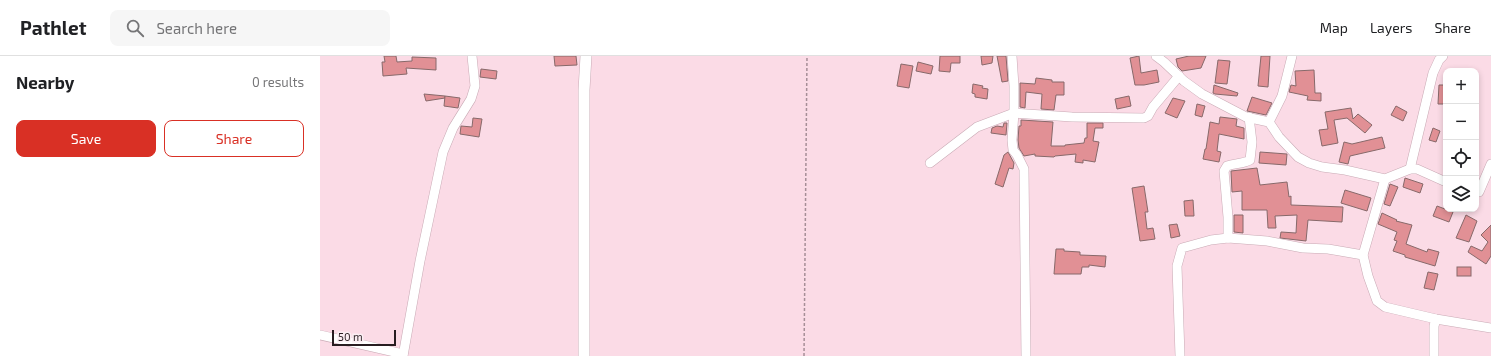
<!DOCTYPE html>
<meta charset="utf-8">
<style>
body{margin:0;font-family:"Exo 2",sans-serif;background:#f6f6f6;color:#202124}
.controls{position:absolute;right:12px;top:12px;display:grid;overflow:hidden;border-radius:8px;box-shadow:0 2px 6px #0003}
.controls button{width:36px;height:36px;display:grid;place-items:center;padding:0;border:0;border-bottom:1px solid #e0e0e0;background:#fff;color:#202124;font:20px sans-serif}
.scale{position:absolute;left:12px;bottom:10px;width:64px;box-sizing:border-box;padding-left:4px;border:2px solid #281d21;border-top:0;font-size:11px;line-height:14px;white-space:nowrap;color:#281d21;-webkit-text-stroke:3px #fbeef3;paint-order:stroke}
.list{margin:0;padding:0;list-style:none}
h2{display:flex;justify-content:space-between;align-items:center;height:52px;margin:0;padding:0 16px;font-size:17px}
h2 small{font-size:13px;font-weight:400;color:#757577}
.actions{display:flex;gap:8px;padding:12px 16px}
.actions a{flex:1;padding:9px 0;border:1px solid #d93025;border-radius:8px;text-align:center;font-size:14px;color:#d93025}
.actions .main{background:#d93025;color:#fff}
.icon{flex:none;width:22px;height:22px;fill:none;stroke:currentColor;stroke-width:2;stroke-linecap:round;stroke-linejoin:round}
.map{position:relative;flex:none;width:1171px;height:300px;overflow:hidden}
header{display:flex;align-items:center;gap:24px;box-sizing:border-box;height:56px;padding:0 20px;background:#fff;border-bottom:1px solid #e0e0e0}
header strong{font-size:19px}
nav{display:flex;gap:22px;margin-inline-start:auto;font-size:14px}
.search{width:280px;height:36px;background:#f6f6f6;display:flex;align-items:center;gap:10px;box-sizing:border-box;padding:0 14px;border-radius:8px;color:#757577;font-size:15px}
main{display:flex}
aside{flex:1;background:#fff}
.map>svg:first-child{display:block}
</style>
<header>
<strong>Pathlet</strong>
<div class="search"><svg class="icon" aria-label="search" viewBox="0 0 24 24"><circle cx="10" cy="10" r="6"/><path d="M15 15l6 6"/></svg>Search here</div>
<nav><a>Map</a><a>Layers</a><a>Share</a></nav>
</header>
<main>
<aside>
<h2>Nearby<small>0 results</small></h2>
<ul class="list">
</ul>
<div class="actions"><a class="main">Save</a><a>Share</a></div>
</aside>
<div class="map">
<svg width="1171" height="300" viewBox="0 0 1171 300">
<rect width="100%" height="100%" fill="#fbdbe6"/>
<g fill="#e19095" stroke="#87696a">
<polygon points="64,0 76,0 77,6 92,5 92,1 116,2 116,14 86,12 87,18 63,20 62,6 65,6"/>
<polygon points="234,0 256,0 257,9 235,10"/>
<polygon points="620,0 640,0 640,7 631,7 630,16 619,15"/>
<polygon points="661,0 673,0 672,7 662,9"/>
<polygon points="677,0 686,0 688,25 682,26"/>
<polygon points="819,0 821,17 837,14 839,26 824,29 815,29 810,2"/>
<polygon points="869,0 886,0 881,12 862,15 858,11 856,3"/>
<polygon points="941,0 950,0 948,31 938,30"/>
<polygon points="898,4 910,5 907,28 895,27"/>
<polygon points="598,6 613,10 611,18 596,15"/>
<polygon points="581,8 593,10 589,32 577,30"/>
<polygon points="161,13 177,15 176,23 160,21"/>
<polygon points="994,14 995,37 1001,37 1001,45 987,44 988,40 969,36 971,29 976,30 975,15"/>
<polygon points="716,22 732,24 732,26 744,26 744,39 736,39 734,54 721,53 722,38 706,36 705,52 700,51 700,27 715,28"/>
<polygon points="653,28 663,30 662,32 668,33 667,43 655,41 655,38 652,37"/>
<polygon points="894,29 918,37 917,40 895,38 893,37"/>
<polygon points="1119,29 1126,29 1126,48 1118,48"/>
<polygon points="104,38 125,40 125,42 106,45"/>
<polygon points="125,40 140,42 138,52 124,50"/>
<polygon points="809,40 811,50 797,53 795,43"/>
<polygon points="932,41 952,47 946,59 927,55"/>
<polygon points="853,42 865,45 857,62 845,57"/>
<polygon points="877,48 885,50 882,61 875,59"/>
<polygon points="1076,50 1087,56 1083,65 1071,59"/>
<polygon points="1031,52 1033,63 1038,58 1052,69 1045,77 1027,62 1014,64 1018,87 1002,90 999,74 1008,73 1005,56"/>
<polygon points="900,61 917,63 916,70 924,72 924,83 899,78 897,95 901,96 899,106 883,103 885,93 886,93 890,66 899,68"/>
<polygon points="153,62 162,63 159,81 140,78 141,70 152,71"/>
<polygon points="701,64 733,66 731,90 745,90 745,89 764,87 765,82 767,82 767,67 783,67 783,72 775,72 773,85 779,86 775,106 763,104 763,107 755,106 756,98 735,100 734,101 715,100 715,98 704,100 699,92 698,84 699,70 701,70"/>
<polygon points="684,67 687,67 686,79 671,77 672,72 677,70 683,71"/>
<polygon points="1113,72 1120,75 1116,86 1109,84"/>
<polygon points="1062,81 1065,92 1030,100 1028,108 1019,106 1024,86 1032,88"/>
<polygon points="688,96 694,107 693,113 689,112 683,131 675,128 684,99"/>
<polygon points="940,96 967,98 966,109 939,107"/>
<polygon points="937,112 940,129 967,126 969,141 971,140 971,149 1023,151 1022,166 988,164 986,185 960,182 961,176 976,177 977,159 955,160 956,172 948,172 947,154 922,154 922,135 912,136 911,115"/>
<polygon points="1085,122 1103,128 1100,137 1083,131"/>
<polygon points="1070,128 1078,131 1070,150 1064,148"/>
<polygon points="824,130 828,156 825,156 827,173 833,172 835,183 820,185 812,132"/>
<polygon points="1025,134 1051,142 1047,155 1021,147"/>
<polygon points="873,144 874,160 865,160 864,145"/>
<polygon points="1117,150 1133,156 1129,166 1113,160"/>
<polygon points="1062,157 1077,164 1076,165 1092,169 1086,188 1107,196 1108,193 1119,196 1115,210 1085,201 1085,199 1073,195 1077,185 1074,184 1077,176 1058,168"/>
<polygon points="914,159 923,159 923,177 914,176"/>
<polygon points="1146,159 1157,165 1149,186 1136,182"/>
<polygon points="857,168 860,180 851,182 849,169"/>
<polygon points="1171,169 1171,200 1166,208 1148,196 1151,190 1162,195 1168,186 1161,179"/>
<polygon points="736,193 744,193 744,195 760,196 760,199 786,200 785,211 769,209 769,211 762,211 761,218 734,218"/>
<rect x="1137" y="211" width="14" height="9"/>
<polygon points="1108,216 1118,218 1114,234 1104,232"/>
</g>
<g fill="none" stroke-linecap="round" stroke-linejoin="round">
<defs>
<g id="minor">
<polyline points="692,0 694,30 694,57 692,84 693,94 697,99 704,113 706,300"/>
<polyline points="836,0 844,6 864,25 882,38 926,61 949,66 959,81 978,101 989,107 1002,111 1025,114 1065,123 1090,113 1097,113 1126,126"/>
<polyline points="949,66 962,40 972,0"/>
<polyline points="610,107 657,71 694,57 752,61 824,62 828,60 833,51 859,20"/>
<polyline points="1090,113 1113,17 1119,4 1123,0"/>
<polyline points="1065,123 1043,199 1048,220 1057,245 1065,251 1116,263 1171,272"/>
<polyline points="1156,136 1159,136 1171,108"/>
<path d="M908 182V161L904 115 907 110C915 107 923 108 930 104L932 86 929 61"/>
<polyline points="0,279 83,298"/>
<polyline points="83,300 100,205 123,96 133,72 151,43 155,30 152,0"/>
<polyline points="860,300 857,210 862,192 891,184 908,182 947,185 983,192 1008,193 1043,199"/>
<polyline points="1114,300 1114,270 1116,263"/>
</g>
<polyline id="tertiary" points="264,300 264,34 266,0"/>
</defs>
<use href="#minor" stroke="#c9aab5" stroke-width="10"/>
<use href="#tertiary" stroke="#c9aab5" stroke-width="12"/>
<polyline stroke="#a68e97" stroke-width="1.5" stroke-dasharray="3 2" stroke-linecap="butt" points="484,300 487,0"/>
<use href="#minor" stroke="#fff" stroke-width="9"/>
<use href="#tertiary" stroke="#fff" stroke-width="11"/>
</g>
</svg>
<div class="controls">
<button>+</button>
<button>−</button>
<button><svg class="icon" aria-label="locate" viewBox="0 0 24 24"><circle cx="12" cy="12" r="6"/><path d="M12 2v4M12 18v4M2 12h4M18 12h4"/></svg></button>
<button><svg class="icon" aria-label="layers" viewBox="0 0 24 24"><path d="M12 4l9 5-9 5-9-5zM3 14l9 5 9-5"/></svg></button>
</div>
<div class="scale">50 m</div>
</div>
</main>
